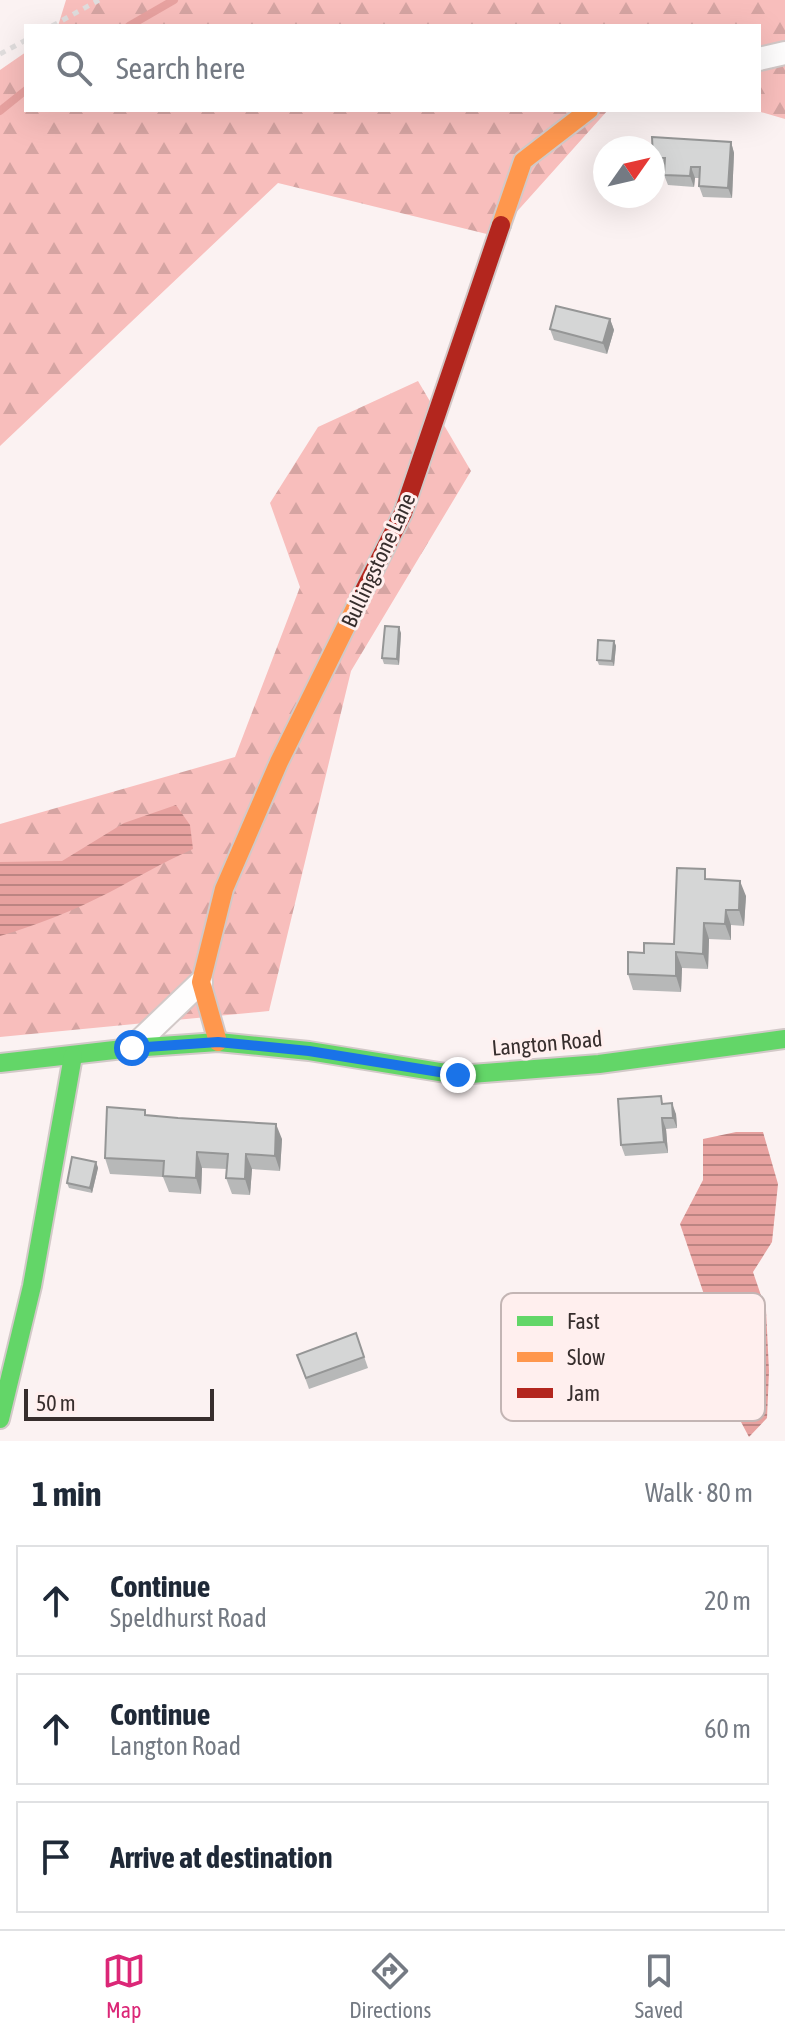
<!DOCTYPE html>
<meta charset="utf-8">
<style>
body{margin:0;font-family:"Asap Condensed",sans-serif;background:#f6f6f7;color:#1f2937}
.compass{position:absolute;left:593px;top:136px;width:72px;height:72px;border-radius:50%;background:#fff;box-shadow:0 8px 32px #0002;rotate:56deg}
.scale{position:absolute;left:24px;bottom:20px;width:190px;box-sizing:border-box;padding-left:8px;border:4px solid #372e2d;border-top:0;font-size:22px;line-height:28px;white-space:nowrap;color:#372e2d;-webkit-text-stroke:6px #ffefee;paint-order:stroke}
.stop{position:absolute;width:24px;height:24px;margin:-18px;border:6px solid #1a73e8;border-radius:50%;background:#fff}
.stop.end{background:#1a73e8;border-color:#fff;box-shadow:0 2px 8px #0008}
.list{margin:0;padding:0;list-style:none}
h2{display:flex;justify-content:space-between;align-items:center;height:104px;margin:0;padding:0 32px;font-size:34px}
h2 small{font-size:26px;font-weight:400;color:#747a83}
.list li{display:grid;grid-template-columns:52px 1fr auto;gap:24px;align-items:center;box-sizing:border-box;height:112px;margin:0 16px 16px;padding:0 16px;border:2px solid #e0e1e3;border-radius:0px}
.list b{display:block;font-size:30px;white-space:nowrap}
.list p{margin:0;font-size:26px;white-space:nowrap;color:#747a83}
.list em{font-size:26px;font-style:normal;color:#747a83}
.icon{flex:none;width:44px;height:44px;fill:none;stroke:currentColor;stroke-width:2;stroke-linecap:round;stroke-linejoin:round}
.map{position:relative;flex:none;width:785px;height:1441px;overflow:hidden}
.search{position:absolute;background:#fff;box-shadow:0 8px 32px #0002;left:24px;right:24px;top:24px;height:88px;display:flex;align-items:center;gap:20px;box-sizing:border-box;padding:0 28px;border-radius:0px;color:#747a83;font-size:30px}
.sheet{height:488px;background:#fff}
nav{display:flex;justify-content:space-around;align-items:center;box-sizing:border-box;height:112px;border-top:2px solid #e0e1e3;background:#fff;font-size:22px;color:#747a83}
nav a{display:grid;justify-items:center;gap:4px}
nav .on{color:#db2777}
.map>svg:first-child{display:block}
</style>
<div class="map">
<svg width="785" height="1441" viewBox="0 0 785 1441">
<defs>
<pattern id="forest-firs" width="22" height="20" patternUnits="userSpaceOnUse" patternTransform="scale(2)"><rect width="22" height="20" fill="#f8bebc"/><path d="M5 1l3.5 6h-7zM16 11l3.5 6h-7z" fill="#d5a4a2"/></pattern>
<pattern id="water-rules" width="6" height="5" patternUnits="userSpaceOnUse" patternTransform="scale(2)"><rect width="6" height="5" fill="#e7a19f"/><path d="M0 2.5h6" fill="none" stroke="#bc8482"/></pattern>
</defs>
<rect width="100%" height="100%" fill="#fbf2f2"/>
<g fill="url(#forest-firs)">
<polygon points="66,0 785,0 785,119 754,110 759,110 759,26 58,26"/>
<polygon points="26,52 26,110 608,110 495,236 278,183 0,446 0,70"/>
<polygon points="418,381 471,471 351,671 269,1011 0,1037 0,824 235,757 300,587 270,503 318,427"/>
</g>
<g fill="url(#water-rules)">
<path d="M176 805 190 825 193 849C164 862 138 877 110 892 75 910 37 925 0 936V862L62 861 124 823Z"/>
<polygon points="736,1132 763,1132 778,1184 772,1242 753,1272 766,1310 769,1371 767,1418 749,1437 741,1422 711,1315 680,1224 703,1180 703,1139"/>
</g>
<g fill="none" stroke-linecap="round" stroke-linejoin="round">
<g stroke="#e7a19f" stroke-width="8">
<polyline points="129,26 174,0"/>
<polyline points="0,111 26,90"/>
</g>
<defs>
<g id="street">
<polyline points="759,59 785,53"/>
<polyline points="132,1048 201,982"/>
</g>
<g id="fast">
<polyline points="0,1063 132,1048 218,1042 309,1051 458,1075 599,1064 785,1039"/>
<polyline points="0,1419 32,1286 73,1056"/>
</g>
<g id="slow">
<polyline points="501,225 523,161 589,110"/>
<polyline points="218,1042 201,982 224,889 279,762 360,598"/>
</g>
<polyline id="jam" points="360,598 403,513 501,225"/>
</defs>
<use href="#street" stroke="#d2c9c8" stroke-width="26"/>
<use href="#fast" stroke="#d2c9c8" stroke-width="22"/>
<use href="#slow" stroke="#d2c9c8" stroke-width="22"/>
<use href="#jam" stroke="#d2c9c8" stroke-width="22"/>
<g stroke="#e0dddd" stroke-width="5" stroke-dasharray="6 6" stroke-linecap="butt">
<polyline points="52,26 99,0"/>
<polyline points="0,54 26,40"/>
</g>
<use href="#street" stroke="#fefdfd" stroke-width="22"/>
<use href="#fast" stroke="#63d668" stroke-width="18"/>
<use href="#slow" stroke="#ff974d" stroke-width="18"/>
<use href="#jam" stroke="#b3261e" stroke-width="18"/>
</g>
<g fill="#b7b8b8">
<polygon points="731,142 734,153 732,198 703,197 699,186 699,178 695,178 694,187 668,185 664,175 664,169 655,168 653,162 653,148"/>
<polygon points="610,319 614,330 607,354 554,340 550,329"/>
<polygon points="401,633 399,665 384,664 382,658"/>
<polygon points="614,641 616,646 614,666 599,665 597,660"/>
<polygon points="709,879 746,896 744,926 731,925 731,940 709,939 708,969 682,968 681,992 633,990 628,974 644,953 674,944"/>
<polygon points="664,1104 676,1114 677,1128 666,1129 668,1153 625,1156 621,1145"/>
<polygon points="147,1115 282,1139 280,1171 252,1169 250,1195 232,1194 226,1178 227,1169 202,1168 201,1194 169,1192 163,1177 110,1174 105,1158"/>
<polygon points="96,1162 98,1168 92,1193 69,1188 67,1183"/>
<polygon points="356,1333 368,1368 309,1389 297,1355"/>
</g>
<g fill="#959696">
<polygon points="731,142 734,153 732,198 728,188"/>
<polygon points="691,167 695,178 694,187 690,176"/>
<polygon points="610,319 614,330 607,354 603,343"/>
<polygon points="399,627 401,633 399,665 397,659"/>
<polygon points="614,641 616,646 614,666 612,661"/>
<polygon points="740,881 746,896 744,926 739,910"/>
<polygon points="726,910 731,925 731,940 725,924"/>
<polygon points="704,923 709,939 708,969 703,954"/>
<polygon points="676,952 682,968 681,992 676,976"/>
<polygon points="672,1103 676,1114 677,1128 673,1118"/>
<polygon points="662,1118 666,1129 668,1153 664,1142"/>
<polygon points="276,1124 282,1139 280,1171 275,1156"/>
<polygon points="197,1152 202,1168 201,1194 196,1178"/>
<polygon points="246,1154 252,1169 250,1195 245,1179"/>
<polygon points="96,1162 98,1168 92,1193 90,1188"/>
</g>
<g fill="#d5d6d6" stroke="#959696" stroke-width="2">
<polygon points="652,137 731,142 728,188 699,186 700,167 691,167 690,176 664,175 665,158 653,158"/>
<polygon points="556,306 610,319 603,343 550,329"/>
<polygon points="385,626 399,627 397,659 382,658"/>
<polygon points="598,640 614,641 612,661 597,660"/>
<polygon points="677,868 705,869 705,879 740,881 739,910 726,910 725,924 704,923 703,954 676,952 676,976 628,974 628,952 644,953 644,943 674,944"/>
<polygon points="661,1096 662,1104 672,1103 673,1118 662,1118 664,1142 621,1145 618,1099"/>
<polygon points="107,1107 145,1110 145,1115 178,1118 276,1124 275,1156 246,1154 245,1179 226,1178 228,1154 197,1152 196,1178 163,1176 164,1161 105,1158"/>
<polygon points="72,1157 96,1162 90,1188 67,1183"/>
<polygon points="356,1333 364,1357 306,1378 297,1355"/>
</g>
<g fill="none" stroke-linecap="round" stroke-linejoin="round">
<polyline stroke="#1a73e8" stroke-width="10" points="132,1048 218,1042 309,1051 458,1075"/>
</g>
<g text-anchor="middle" stroke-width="6" stroke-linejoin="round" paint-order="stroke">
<g font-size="22" fill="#372e2d" stroke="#ffefee">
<text transform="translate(378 560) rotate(-65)" y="8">Bullingstone Lane</text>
<text transform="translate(547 1043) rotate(-5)" y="8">Langton Road</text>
</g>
</g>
<rect x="501" y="1293" width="264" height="128" rx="12" fill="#ffefee" stroke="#c3b5b4" stroke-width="2"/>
<rect x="517" y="1316" width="36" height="10" fill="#63d668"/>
<rect x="517" y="1352" width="36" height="10" fill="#ff974d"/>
<rect x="517" y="1388" width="36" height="10" fill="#b3261e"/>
<g font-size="22" fill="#372e2d">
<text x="567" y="1329">Fast</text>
<text x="567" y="1365">Slow</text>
<text x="567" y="1401">Jam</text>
</g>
</svg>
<svg class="compass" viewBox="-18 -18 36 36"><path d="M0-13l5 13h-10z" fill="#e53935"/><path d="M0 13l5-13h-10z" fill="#747a83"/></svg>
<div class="scale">50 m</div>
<div class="stop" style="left:132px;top:1048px"></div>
<div class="stop end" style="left:458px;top:1075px"></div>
<div class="search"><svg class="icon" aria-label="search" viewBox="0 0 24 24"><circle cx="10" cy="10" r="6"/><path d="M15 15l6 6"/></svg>Search here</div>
</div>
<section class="sheet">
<h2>1 min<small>Walk · 80 m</small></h2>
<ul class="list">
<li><svg class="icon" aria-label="ahead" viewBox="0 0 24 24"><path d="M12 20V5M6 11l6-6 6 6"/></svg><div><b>Continue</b><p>Speldhurst Road</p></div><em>20 m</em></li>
<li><svg class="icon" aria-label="ahead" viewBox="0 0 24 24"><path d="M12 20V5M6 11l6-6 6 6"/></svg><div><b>Continue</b><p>Langton Road</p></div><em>60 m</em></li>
<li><svg class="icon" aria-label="arrive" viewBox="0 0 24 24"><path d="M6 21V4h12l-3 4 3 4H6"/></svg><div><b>Arrive at destination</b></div></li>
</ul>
</section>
<nav>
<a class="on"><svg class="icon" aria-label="map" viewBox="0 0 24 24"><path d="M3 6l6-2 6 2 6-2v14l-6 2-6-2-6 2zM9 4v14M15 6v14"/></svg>Map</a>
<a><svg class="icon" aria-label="directions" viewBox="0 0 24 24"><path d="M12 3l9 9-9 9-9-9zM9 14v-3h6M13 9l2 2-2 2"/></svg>Directions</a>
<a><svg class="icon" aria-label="saved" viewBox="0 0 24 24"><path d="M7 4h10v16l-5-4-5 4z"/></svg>Saved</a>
</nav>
